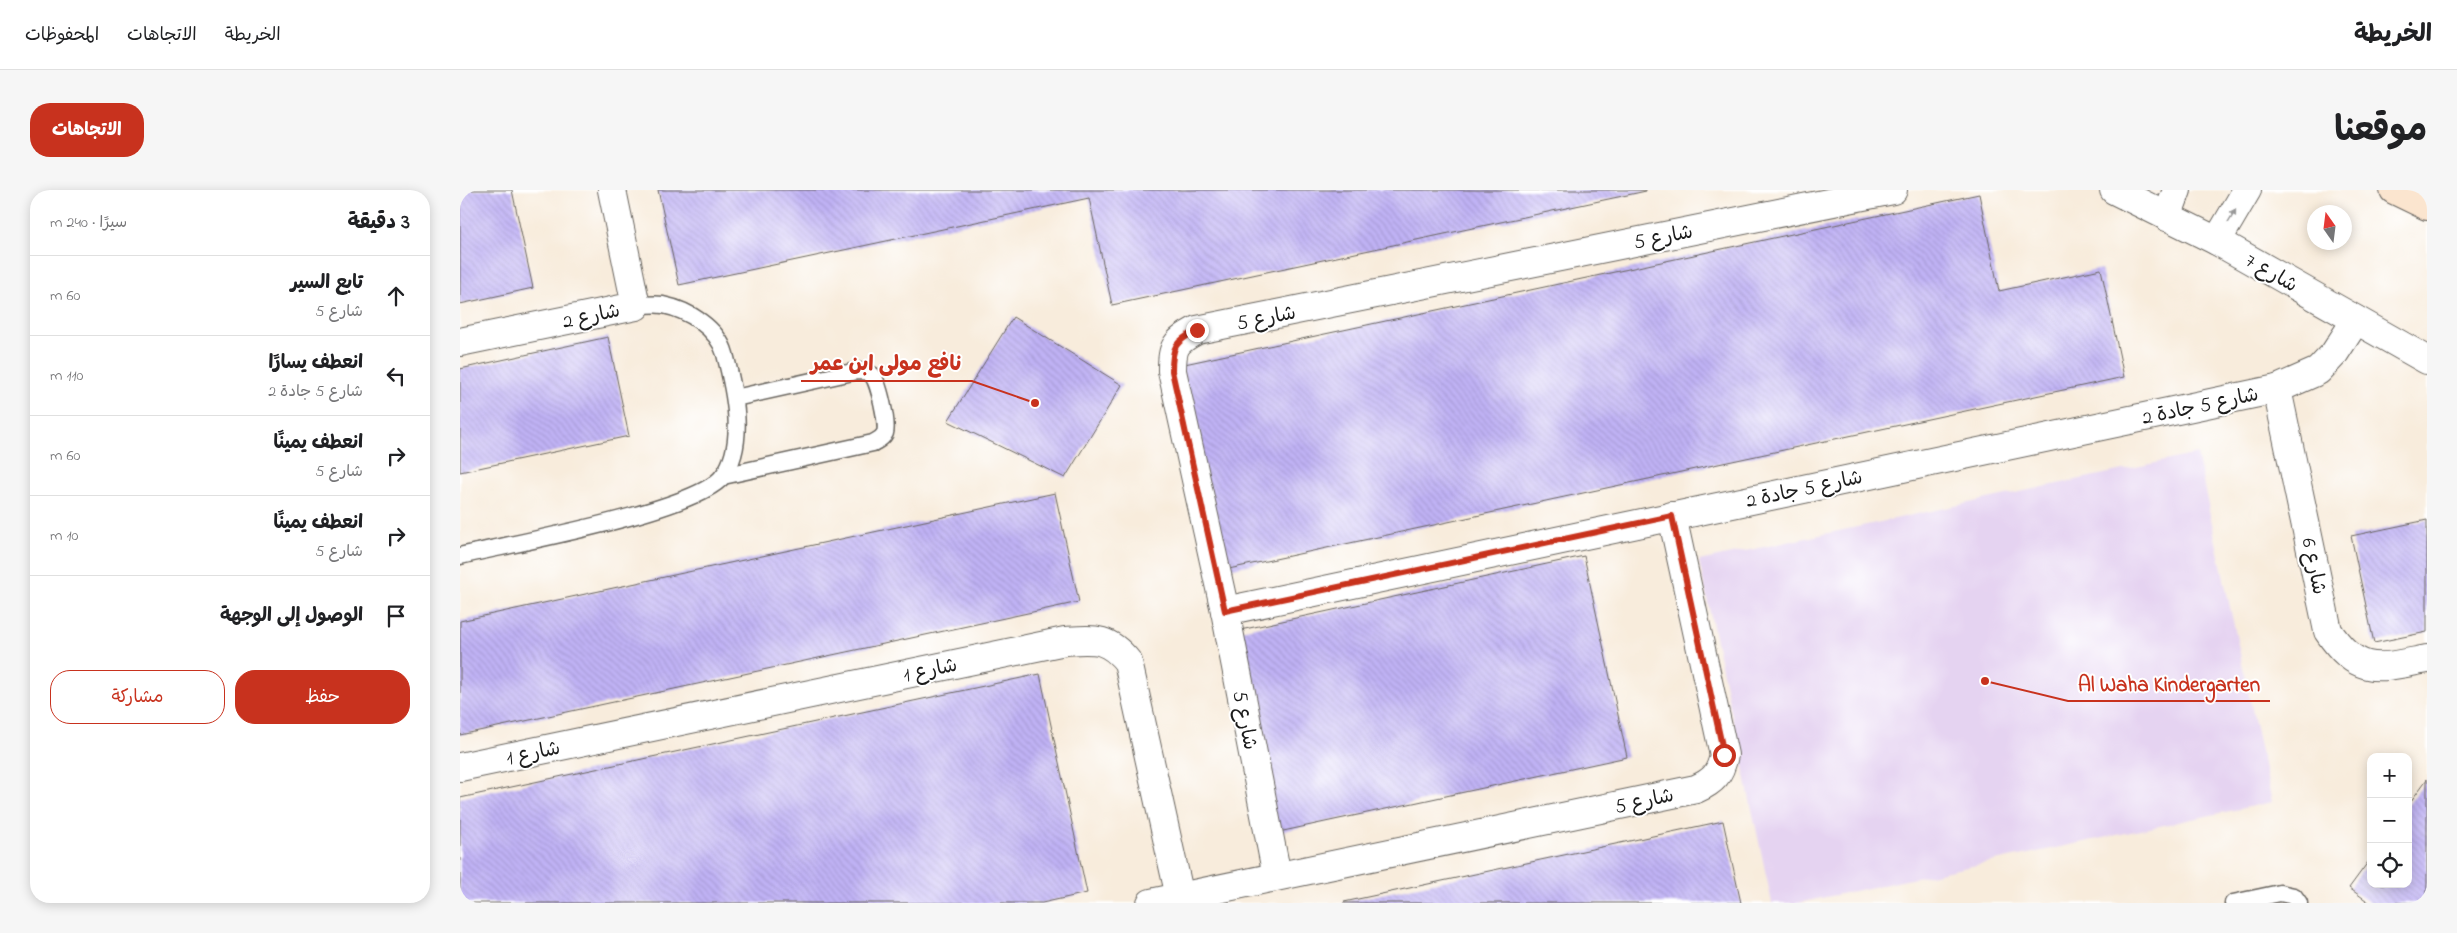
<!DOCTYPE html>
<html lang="ar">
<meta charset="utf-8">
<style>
body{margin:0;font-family:"Indie Flower","Playpen Sans Arabic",sans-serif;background:#f6f6f6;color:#202124;direction:rtl}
.controls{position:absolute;right:15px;bottom:15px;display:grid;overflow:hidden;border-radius:10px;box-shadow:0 2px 12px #0003}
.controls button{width:45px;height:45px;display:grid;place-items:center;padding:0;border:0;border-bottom:1px solid #e0e0e0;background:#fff;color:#202124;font:25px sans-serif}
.compass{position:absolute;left:1847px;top:15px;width:45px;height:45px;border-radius:50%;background:#fff;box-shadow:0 2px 12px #0003;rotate:346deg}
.stop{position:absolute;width:15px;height:15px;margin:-11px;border:4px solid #c8321e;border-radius:50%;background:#fff}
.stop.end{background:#c8321e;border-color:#fff;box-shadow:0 1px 5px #0008}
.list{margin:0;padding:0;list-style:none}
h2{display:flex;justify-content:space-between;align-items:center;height:65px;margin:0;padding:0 20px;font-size:21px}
h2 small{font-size:16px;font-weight:400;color:#757577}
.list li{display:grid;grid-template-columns:32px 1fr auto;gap:15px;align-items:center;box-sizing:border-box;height:80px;padding:0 20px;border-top:1px solid #e0e0e0}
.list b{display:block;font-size:19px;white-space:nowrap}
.list p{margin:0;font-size:16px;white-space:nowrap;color:#757577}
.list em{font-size:16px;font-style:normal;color:#757577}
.actions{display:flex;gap:10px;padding:15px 20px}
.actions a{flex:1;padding:11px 0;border:1px solid #c8321e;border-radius:20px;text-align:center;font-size:18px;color:#c8321e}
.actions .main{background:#c8321e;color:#fff}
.icon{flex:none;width:28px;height:28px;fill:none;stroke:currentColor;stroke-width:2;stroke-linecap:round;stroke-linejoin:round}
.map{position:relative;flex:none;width:1967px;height:713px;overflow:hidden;direction:ltr;border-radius:20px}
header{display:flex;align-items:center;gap:30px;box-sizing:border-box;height:70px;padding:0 25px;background:#fff;border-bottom:1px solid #e0e0e0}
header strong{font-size:24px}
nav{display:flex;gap:28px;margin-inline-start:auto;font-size:18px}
.intro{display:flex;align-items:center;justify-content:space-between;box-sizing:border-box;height:120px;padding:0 30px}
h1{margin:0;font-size:35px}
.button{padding:12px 22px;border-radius:20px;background:#c8321e;color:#fff;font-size:18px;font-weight:700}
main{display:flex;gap:30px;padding:0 30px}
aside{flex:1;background:#fff;border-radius:20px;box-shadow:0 2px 12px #0003}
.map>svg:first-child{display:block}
</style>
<header>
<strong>الخريطة</strong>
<nav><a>الخريطة</a><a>الاتجاهات</a><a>المحفوظات</a></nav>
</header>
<div class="intro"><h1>موقعنا</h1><a class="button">الاتجاهات</a></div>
<main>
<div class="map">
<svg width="1967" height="713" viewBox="0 0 1967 713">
<defs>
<pattern id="building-back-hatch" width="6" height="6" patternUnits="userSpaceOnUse" patternTransform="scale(1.25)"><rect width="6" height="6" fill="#c0b2f5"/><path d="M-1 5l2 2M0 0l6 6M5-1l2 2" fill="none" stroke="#a498d1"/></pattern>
</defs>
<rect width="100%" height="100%" fill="#fff"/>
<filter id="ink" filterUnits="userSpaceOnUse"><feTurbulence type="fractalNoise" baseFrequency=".02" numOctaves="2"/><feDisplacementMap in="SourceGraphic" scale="10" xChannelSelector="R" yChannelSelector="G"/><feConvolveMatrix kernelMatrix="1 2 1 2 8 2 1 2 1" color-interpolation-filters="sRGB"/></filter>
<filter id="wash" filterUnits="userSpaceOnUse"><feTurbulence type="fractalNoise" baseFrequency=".0096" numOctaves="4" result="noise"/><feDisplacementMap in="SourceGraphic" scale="20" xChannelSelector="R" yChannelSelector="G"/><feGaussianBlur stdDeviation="1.12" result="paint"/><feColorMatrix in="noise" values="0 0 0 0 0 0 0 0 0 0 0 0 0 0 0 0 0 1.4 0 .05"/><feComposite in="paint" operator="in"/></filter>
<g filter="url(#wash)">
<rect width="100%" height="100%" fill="#f8ecdc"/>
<polygon fill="#e5d3f1" points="1737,264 1812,612 1338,713 1312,713 1239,371"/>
<g id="blocks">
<g fill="url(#building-back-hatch)">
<polygon points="0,0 52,0 73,98 0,114"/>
<polygon points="198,0 1186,0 1186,1 652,115 629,8 219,95"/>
<polygon points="1519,4 1539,101 1641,79 1664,187 764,380 720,175"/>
<polygon points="553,127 662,195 605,288 488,231"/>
<polygon points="148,147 169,246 0,282 0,179"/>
<polygon points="595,303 619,412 0,545 0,431"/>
<polygon points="1967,330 1967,442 1914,453 1891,346"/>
<polygon points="1124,366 1167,567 814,643 771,442"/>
<polygon points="580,484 627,703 582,713 0,713 0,608"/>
<polygon points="1967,589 1967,713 1910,713 1889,698 1911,668 1911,694 1948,694 1948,615"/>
<polygon points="1263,631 1281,713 884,713 884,712"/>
</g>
</g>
</g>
<g filter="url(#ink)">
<use href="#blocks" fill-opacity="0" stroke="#69655f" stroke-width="1"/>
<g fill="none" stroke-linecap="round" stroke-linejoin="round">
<defs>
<g id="lane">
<path d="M263 286 413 253C418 250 422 249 425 243 428 234 419 192 412 185 407 181 403 181 397 181L275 208"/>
<path d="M0 366C49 354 237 321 263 286 287 254 274 199 265 164 258 138 228 120 203 115 194 114 184 115 176 116"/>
<polyline points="1773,713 1820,703 1834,706 1839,713"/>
</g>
<g id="street">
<polyline points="1654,0 1757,51 1967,170"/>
<polyline points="1707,27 1717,0"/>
<polyline points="1757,51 1787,0"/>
<polyline points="0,152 176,116 152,0"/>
<path d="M1817 199 1868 441C1899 487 1919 478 1967 469"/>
<polyline points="765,421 1817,199 1858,181 1874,164 1896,130"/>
<path d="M0 577 605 451C635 449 648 447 668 472L720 707"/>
<path d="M817 686 765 421 712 181C712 156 715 152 737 140L1433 0"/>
<path d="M691 713 1236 599C1254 591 1260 584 1264 565L1212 326"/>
</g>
<polyline id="secondary" points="1934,0 1967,16"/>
</defs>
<use href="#lane" stroke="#69655f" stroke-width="19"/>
<use href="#street" stroke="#69655f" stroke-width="30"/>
<use href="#secondary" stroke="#69655f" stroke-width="30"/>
<use href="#lane" stroke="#fff" stroke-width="16"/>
<use href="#street" stroke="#fff" stroke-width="28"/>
<use href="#secondary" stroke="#fbe5cf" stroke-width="28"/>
</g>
<defs><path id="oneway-solid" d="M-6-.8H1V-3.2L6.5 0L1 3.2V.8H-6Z" transform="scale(1.25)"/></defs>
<use fill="#999" href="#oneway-solid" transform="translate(1772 26) rotate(-59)"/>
</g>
<g fill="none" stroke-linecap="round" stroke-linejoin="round" filter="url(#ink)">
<path stroke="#c8321e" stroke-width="6" d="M737 140C715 152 712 156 712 181L765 421 1212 326 1264 565"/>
</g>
<g text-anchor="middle" stroke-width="4" stroke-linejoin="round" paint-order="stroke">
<g font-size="20" fill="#1c1c1c" stroke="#fff">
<text transform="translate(1203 46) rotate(-11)" y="7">شارع 5</text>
<text transform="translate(1812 82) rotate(30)" y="7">شارع 7</text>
<text transform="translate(131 125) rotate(-12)" y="7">شارع 2</text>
<text transform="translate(806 127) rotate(-11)" y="7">شارع 5</text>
<text transform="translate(1740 215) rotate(-12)" y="7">شارع 5 جادة 2</text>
<text transform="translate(1344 298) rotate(-12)" y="7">شارع 5 جادة 2</text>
<text transform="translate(1855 376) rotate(78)" y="7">شارع 6</text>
<text transform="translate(470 479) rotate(-12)" y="7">شارع 1</text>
<text transform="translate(786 530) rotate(79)" y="7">شارع 5</text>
<text transform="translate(73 562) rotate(-12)" y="7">شارع 1</text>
<text transform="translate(1184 610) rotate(-12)" y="7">شارع 5</text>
</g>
</g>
<path fill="none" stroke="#c8321e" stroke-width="2" d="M575 213L512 191H341M1525 491L1608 511H1810"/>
<g fill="#c8321e" stroke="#fff" stroke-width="2">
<circle cx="575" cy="213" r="5"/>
<circle cx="1525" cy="491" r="5"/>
</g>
<g font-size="21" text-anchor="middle" font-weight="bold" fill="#c8321e" stroke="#fff" stroke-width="4" stroke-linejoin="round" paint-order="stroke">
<text x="426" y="180">نافع مولى ابن عمر</text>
<text x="1709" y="501">Al Waha Kindergarten</text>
</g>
</svg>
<div class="controls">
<button>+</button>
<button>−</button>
<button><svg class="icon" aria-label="locate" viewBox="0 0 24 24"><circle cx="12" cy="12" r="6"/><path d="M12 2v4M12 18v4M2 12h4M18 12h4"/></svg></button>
</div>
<svg class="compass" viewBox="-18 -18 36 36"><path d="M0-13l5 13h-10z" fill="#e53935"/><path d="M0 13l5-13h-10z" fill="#757577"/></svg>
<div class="stop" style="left:1264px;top:565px"></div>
<div class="stop end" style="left:737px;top:140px"></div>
</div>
<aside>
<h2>3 دقيقة<small>سيرًا · 240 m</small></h2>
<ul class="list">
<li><svg class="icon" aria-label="ahead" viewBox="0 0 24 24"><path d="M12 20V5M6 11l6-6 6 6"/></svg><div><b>تابع السير</b><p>شارع 5</p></div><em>60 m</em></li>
<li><svg class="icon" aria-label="left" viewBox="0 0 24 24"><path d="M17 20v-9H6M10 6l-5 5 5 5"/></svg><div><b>انعطف يسارًا</b><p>شارع 5 جادة 2</p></div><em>110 m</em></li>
<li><svg class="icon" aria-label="right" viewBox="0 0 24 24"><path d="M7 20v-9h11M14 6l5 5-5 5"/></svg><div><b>انعطف يمينًا</b><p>شارع 5</p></div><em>60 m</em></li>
<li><svg class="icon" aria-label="right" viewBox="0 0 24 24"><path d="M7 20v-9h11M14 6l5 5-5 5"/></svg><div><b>انعطف يمينًا</b><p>شارع 5</p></div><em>10 m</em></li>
<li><svg class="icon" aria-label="arrive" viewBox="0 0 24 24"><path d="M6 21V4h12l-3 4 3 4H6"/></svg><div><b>الوصول إلى الوجهة</b></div></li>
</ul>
<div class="actions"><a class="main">حفظ</a><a>مشاركة</a></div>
</aside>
</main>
